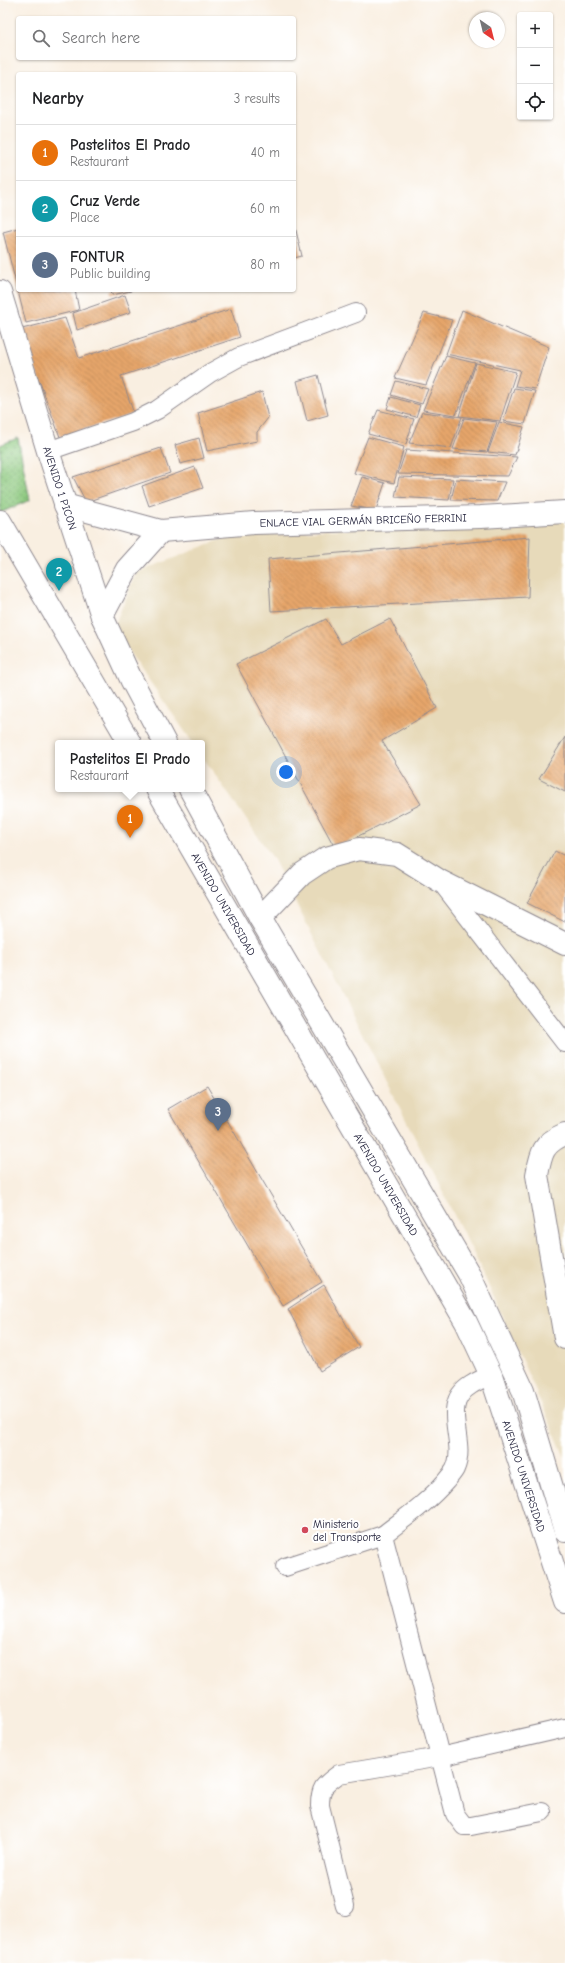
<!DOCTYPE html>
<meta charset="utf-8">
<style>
body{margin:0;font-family:"Comic Neue",sans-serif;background:#f6f6f6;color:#202124}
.controls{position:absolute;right:12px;top:12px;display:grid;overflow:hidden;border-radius:4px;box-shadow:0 1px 3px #0004}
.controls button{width:36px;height:36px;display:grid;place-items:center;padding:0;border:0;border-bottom:1px solid #e0e0e0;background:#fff;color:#202124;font:20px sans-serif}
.compass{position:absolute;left:469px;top:12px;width:36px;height:36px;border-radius:50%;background:#fff;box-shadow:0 1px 3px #0004;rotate:145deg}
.you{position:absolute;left:286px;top:772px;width:14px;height:14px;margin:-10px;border:3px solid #fff;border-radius:50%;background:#1a73e8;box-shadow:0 0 0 6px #1a73e833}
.badge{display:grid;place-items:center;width:26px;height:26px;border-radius:50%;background:#2563eb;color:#fff;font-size:13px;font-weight:700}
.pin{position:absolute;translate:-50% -33px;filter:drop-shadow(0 1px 2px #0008)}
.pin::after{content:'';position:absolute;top:21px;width:14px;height:12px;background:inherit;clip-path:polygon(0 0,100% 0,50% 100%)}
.popup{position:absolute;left:55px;top:740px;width:150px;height:52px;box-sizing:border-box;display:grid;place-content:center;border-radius:4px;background:#fff;filter:drop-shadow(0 1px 3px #0005);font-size:13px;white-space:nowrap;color:#757577}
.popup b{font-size:15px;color:#202124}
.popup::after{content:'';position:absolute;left:50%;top:100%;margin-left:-8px;border:8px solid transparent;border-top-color:#fff}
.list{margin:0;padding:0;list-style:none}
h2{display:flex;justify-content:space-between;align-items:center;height:52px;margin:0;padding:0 16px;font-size:17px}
h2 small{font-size:13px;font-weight:400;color:#757577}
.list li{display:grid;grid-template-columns:26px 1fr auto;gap:12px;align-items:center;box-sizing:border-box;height:56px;padding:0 16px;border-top:1px solid #e0e0e0}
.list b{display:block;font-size:15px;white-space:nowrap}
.list p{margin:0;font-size:13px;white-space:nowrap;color:#757577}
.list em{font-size:13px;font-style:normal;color:#757577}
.icon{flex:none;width:22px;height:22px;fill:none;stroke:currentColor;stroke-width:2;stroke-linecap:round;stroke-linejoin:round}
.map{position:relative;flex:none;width:565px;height:1963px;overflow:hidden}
.search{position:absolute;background:#fff;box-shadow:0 1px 3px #0004;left:16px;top:16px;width:280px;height:44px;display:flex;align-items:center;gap:10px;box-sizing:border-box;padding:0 14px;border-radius:4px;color:#757577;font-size:15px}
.panel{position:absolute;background:#fff;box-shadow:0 1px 3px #0004;left:16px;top:72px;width:280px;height:220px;border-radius:4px}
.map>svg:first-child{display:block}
</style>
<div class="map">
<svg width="565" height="1963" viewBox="0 0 565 1963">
<defs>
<pattern id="park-dots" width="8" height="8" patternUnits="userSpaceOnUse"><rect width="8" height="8" fill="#8ac77c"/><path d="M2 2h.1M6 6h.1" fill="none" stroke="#70a167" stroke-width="1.8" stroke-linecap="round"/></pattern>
<pattern id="building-back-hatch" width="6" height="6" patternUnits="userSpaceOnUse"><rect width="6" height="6" fill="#e6a66a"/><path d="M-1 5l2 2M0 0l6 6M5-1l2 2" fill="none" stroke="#ba8758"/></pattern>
</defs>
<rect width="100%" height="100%" fill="#fff"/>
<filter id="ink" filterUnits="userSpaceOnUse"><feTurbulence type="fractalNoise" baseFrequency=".025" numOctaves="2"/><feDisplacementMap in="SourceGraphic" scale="8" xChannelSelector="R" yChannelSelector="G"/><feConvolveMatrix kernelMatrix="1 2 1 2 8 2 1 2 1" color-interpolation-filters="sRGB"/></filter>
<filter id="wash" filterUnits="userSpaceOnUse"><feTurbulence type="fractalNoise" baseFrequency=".012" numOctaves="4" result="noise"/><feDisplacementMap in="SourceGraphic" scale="16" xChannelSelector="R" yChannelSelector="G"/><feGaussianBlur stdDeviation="0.9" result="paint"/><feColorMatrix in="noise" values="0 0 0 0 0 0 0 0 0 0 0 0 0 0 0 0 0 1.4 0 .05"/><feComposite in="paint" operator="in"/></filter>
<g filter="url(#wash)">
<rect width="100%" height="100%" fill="#f9efe1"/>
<polygon fill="#e7daba" points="565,521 565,1457 477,1260 273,858 202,756 202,743 193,743 113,629 136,573 230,536 347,529"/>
<polygon fill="url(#park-dots)" stroke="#56745c" points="18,438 30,500 0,513 0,445"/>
<g id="blocks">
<g fill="url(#building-back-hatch)">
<polygon points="294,222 302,256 294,258"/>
<polygon points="18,228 18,290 75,290 79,310 26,323 3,232"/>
<polygon points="111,290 131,290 131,291 112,295"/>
<polygon points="125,295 131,312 77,330 73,313"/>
<polygon points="231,309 240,337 121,376 134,414 60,437 35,369 22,329 65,318 79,358"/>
<polygon points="462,310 549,347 535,389 515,386 520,370 446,354"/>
<polygon points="424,313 452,320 426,385 395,378"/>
<polygon points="446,356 475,363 456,415 423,410"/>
<polygon points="476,363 516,372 500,421 459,416"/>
<polygon points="318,375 328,415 307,421 297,381"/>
<polygon points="396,381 428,389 422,404 391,395"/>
<polygon points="514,388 535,391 525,424 503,421"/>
<polygon points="262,392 268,418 257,432 257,441 207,451 198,413"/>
<polygon points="391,397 420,405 416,417 387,409"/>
<polygon points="378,410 414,419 406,444 368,434"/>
<polygon points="422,412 462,417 451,448 409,443"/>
<polygon points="464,418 497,422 487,452 453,449"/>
<polygon points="499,422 524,427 515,455 488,452"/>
<polygon points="368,437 404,447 394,483 354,473"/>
<polygon points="199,438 204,458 180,464 175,445"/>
<polygon points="161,448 170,473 86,502 73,477"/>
<polygon points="406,450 517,457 508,476 398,474"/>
<polygon points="195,467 203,488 149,506 142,486"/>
<polygon points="362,477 385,483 376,510 351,506"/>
<polygon points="399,477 453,479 449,500 395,497"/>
<polygon points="456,479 505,482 497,501 451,500"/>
<polygon points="530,537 528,597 271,611 268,559"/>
<polygon points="326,619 341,644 390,619 437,708 382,741 421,804 335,848 236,664"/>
<polygon points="565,737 565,792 539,779"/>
<polygon points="555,851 565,856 565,922 527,903"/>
<polygon points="207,1086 322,1282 283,1306 168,1109"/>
<polygon points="324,1285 359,1347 320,1371 288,1309"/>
</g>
</g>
</g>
<g filter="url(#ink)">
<use href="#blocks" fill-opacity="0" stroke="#8e888e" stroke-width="1"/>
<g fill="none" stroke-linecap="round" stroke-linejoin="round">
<defs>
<g id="service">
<polyline points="48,451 133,422 157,410 210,373 239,357 356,313"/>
<polyline points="441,882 565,1043"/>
<path d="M491 1375C484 1378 477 1381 471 1385 438 1405 468 1441 455 1469 453 1473 449 1477 446 1481 428 1502 405 1518 383 1535L455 1814 464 1826H471L542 1812"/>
<polyline points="285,1567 383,1535"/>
<path d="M345 1906 320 1806C320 1787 324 1785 339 1774L440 1757 565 1728"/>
</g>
<g id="minor">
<path id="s1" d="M0 292 48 451 102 616 131 679 165 743"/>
<path id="s2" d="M65 505 161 531 254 523 481 517 565 512"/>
<polyline points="0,521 130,743"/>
<polyline points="102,616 127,569 161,531"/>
<path id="s3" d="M157 789 466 1322 491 1375 565 1602"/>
<polyline points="190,789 260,918 469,1274 523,1390 565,1531"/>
<polyline points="260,918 302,874 326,858 359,849 397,854 440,881 565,944"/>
<path d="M565 1134C543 1143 541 1153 537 1175L565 1338"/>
</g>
</defs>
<use href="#service" stroke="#8e888e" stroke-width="20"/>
<use href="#minor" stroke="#8e888e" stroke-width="24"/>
<use href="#service" stroke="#fff" stroke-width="18"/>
<use href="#minor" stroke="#fff" stroke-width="22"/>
</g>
</g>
<circle fill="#d1495b" stroke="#fff" stroke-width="1.5" cx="305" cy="1530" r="4"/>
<g text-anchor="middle" stroke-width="4" stroke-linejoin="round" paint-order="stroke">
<g font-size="11" fill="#22223b" stroke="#fff">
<text dy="4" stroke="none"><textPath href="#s1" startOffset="205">AVENIDO 1 PICON</textPath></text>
<text dy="4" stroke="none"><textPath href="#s2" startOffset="302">ENLACE VIAL GERMÁN BRICEÑO FERRINI</textPath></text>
<text dy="4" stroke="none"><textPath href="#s3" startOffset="133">AVENIDO UNIVERSIDAD</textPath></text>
<text dy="4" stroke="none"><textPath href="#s3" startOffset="457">AVENIDO UNIVERSIDAD</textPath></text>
<text dy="4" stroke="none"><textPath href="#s3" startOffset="781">AVENIDO UNIVERSIDAD</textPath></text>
</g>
<g font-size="11" fill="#22223b" stroke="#fff" text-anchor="start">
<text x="313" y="1528">Ministerio<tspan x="313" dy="13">del Transporte</tspan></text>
</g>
</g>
</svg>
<div class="controls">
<button>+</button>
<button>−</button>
<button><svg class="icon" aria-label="locate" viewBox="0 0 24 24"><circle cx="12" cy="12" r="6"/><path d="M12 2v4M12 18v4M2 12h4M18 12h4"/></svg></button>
</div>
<svg class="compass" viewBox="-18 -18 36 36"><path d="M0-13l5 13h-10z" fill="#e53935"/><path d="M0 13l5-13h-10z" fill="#757577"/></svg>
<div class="you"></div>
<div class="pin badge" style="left:130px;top:838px;background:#e8710a">1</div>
<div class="popup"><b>Pastelitos El Prado</b>Restaurant</div>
<div class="pin badge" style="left:59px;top:591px;background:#0f9aa8">2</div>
<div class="pin badge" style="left:218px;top:1131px;background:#5c6f8a">3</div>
<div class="search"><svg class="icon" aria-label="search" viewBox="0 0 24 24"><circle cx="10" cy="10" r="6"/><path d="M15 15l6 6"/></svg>Search here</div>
<section class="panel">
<h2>Nearby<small>3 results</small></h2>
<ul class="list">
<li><span class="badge" style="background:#e8710a">1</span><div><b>Pastelitos El Prado</b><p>Restaurant</p></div><em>40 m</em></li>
<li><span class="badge" style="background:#0f9aa8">2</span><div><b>Cruz Verde</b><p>Place</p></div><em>60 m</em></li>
<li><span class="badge" style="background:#5c6f8a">3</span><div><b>FONTUR</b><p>Public building</p></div><em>80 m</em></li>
</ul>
</section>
</div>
